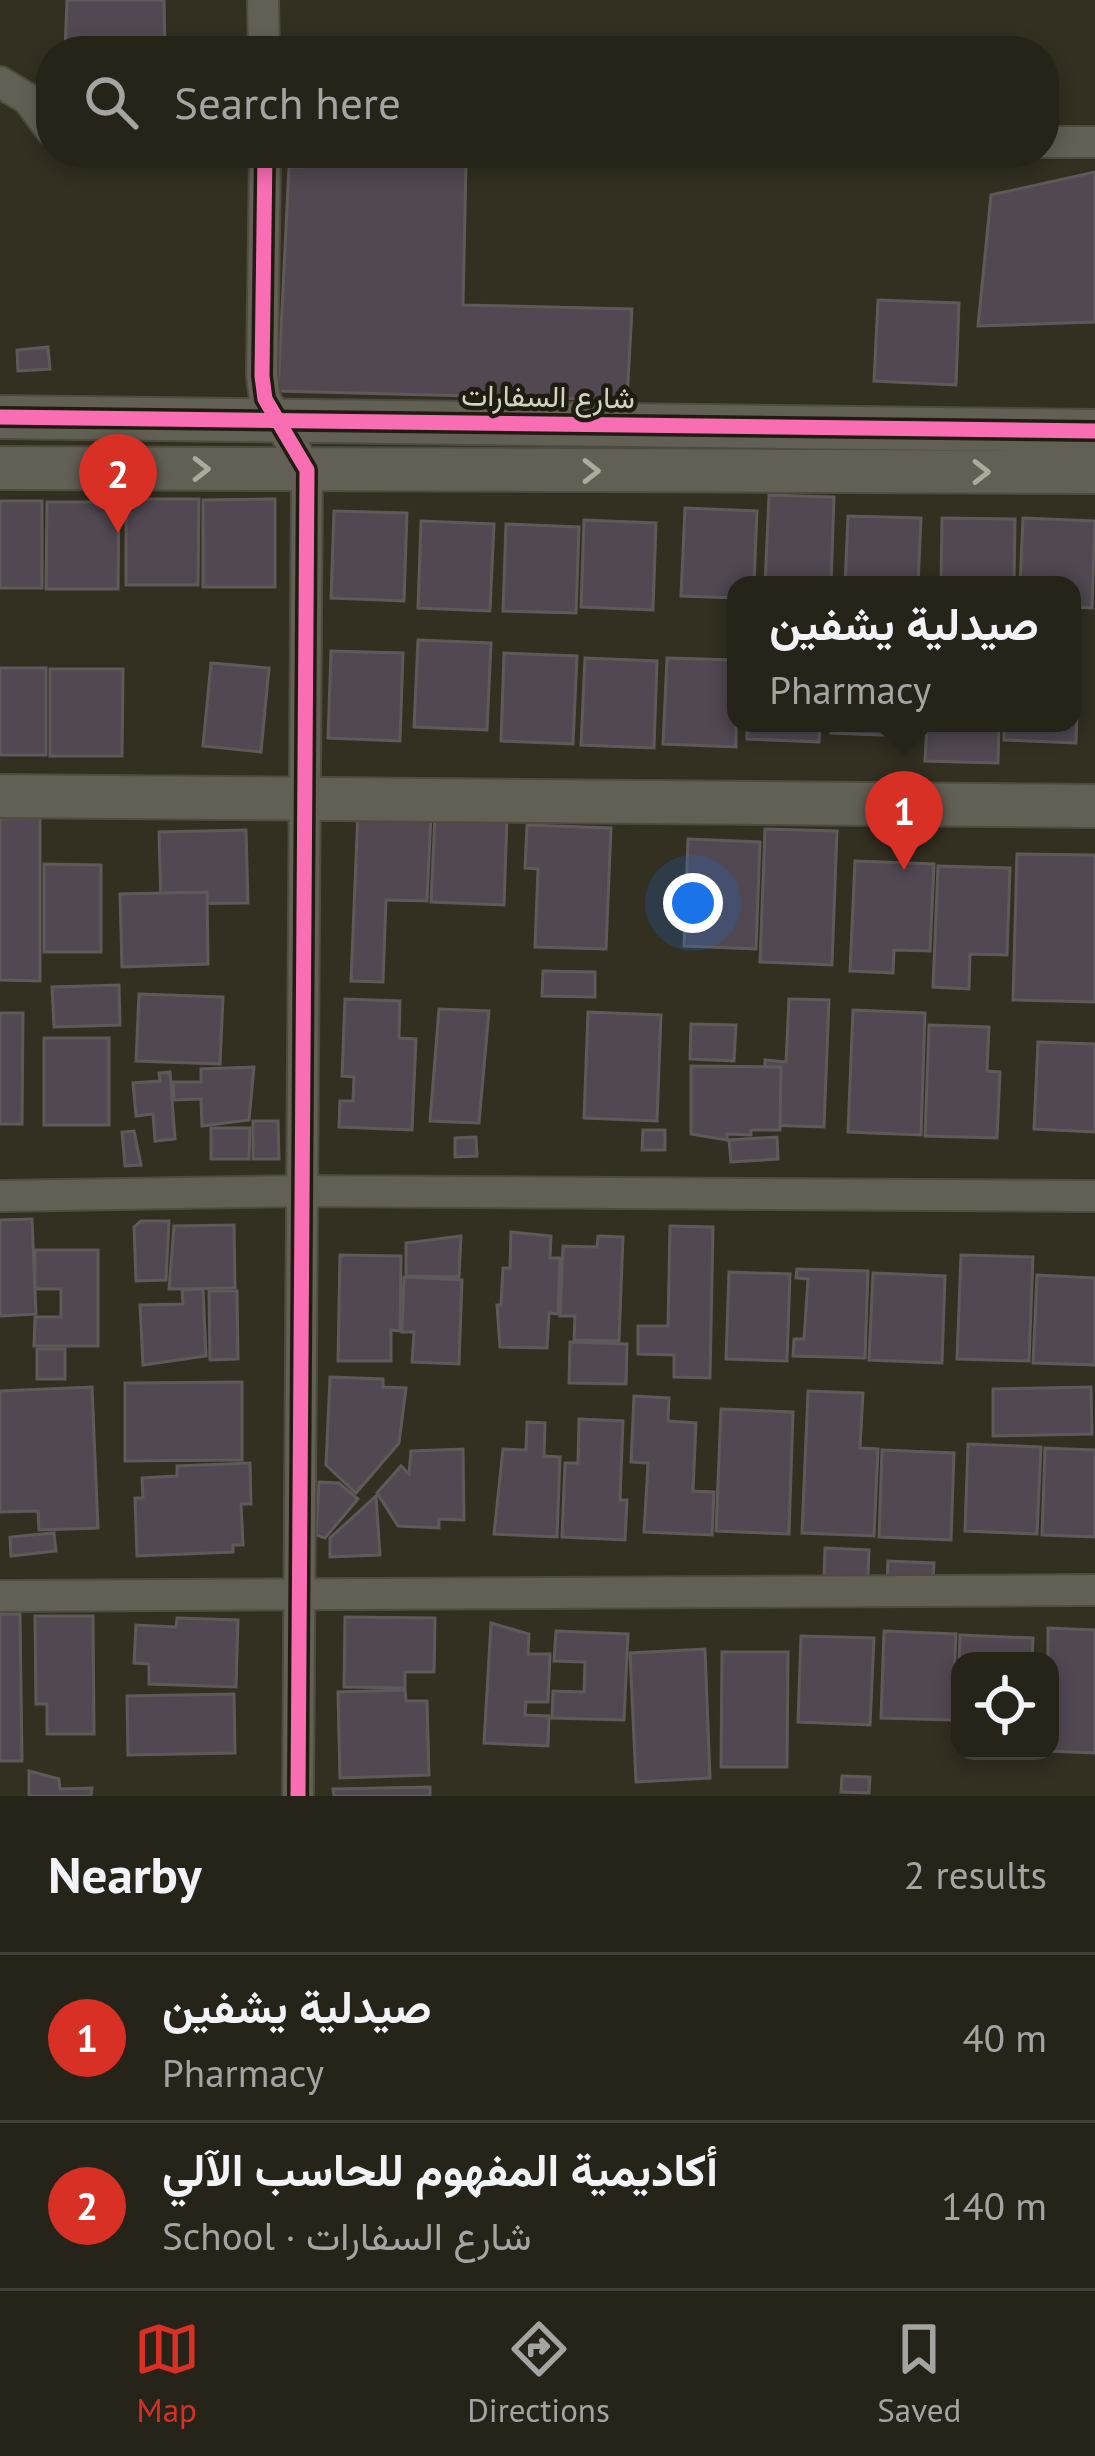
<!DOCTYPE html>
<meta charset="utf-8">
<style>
body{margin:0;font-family:"PT Sans",Vazirmatn,sans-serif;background:#322f26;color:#f1f3f6}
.controls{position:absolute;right:36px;bottom:36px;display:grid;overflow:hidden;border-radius:24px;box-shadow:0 6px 18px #0003}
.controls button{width:108px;height:108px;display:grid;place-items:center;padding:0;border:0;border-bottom:3px solid #424038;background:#262319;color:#f1f3f6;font:60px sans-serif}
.you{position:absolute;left:693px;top:903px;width:42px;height:42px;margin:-30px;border:9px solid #fff;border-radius:50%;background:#1a73e8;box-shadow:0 0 0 18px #1a73e833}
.badge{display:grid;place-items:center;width:78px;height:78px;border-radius:50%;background:#d93025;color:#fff;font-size:39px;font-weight:700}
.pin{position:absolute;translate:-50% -99px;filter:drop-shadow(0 3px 6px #0008)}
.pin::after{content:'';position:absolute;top:63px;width:42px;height:36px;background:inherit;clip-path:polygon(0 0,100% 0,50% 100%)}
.popup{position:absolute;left:727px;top:576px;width:354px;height:156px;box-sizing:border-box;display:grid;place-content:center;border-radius:24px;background:#262319;filter:drop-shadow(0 3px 9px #0005);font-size:39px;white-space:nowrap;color:#a4a4a2}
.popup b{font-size:45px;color:#f1f3f6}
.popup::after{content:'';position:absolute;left:50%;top:100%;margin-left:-24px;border:24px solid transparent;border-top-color:#262319}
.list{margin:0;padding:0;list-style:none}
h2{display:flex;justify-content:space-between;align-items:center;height:156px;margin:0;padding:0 48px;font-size:51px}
h2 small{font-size:39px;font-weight:400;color:#a4a4a2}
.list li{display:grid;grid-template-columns:78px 1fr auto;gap:36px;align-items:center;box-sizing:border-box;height:168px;padding:0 48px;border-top:3px solid #424038}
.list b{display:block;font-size:45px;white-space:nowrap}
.list p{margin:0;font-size:39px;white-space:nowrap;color:#a4a4a2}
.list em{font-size:39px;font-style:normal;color:#a4a4a2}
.icon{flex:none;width:66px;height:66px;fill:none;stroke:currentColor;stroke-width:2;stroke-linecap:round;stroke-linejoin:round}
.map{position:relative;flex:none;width:1095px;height:1796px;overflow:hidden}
.search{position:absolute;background:#262319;box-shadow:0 6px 18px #0003;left:36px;right:36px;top:36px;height:132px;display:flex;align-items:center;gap:30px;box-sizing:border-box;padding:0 42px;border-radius:48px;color:#a4a4a2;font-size:45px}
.sheet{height:492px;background:#262319}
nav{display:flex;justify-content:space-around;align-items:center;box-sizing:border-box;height:168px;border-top:3px solid #424038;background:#262319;font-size:33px;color:#a4a4a2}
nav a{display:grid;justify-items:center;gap:6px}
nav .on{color:#d93025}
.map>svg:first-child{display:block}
</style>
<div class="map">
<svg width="1095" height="1796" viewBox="0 0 1095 1796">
<rect width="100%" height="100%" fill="#332f21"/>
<g fill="#514851" stroke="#5e5a59" stroke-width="3">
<polygon points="67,0 164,0 165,51 65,51"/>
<polygon points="466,163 463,305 632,309 627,400 278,391 289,167"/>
<polygon points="1095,172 1095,322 978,326 991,195"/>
<polygon points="878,300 959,303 956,385 874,381"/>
<polygon points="48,347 50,369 18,371 17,350"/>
<polygon points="769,495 834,497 831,585 765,585"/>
<polygon points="126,499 199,499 198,585 126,585"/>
<polygon points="275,499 275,587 203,587 203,500"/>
<rect x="0" y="501" width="42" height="87"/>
<polygon points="47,502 119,502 118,589 46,589"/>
<polygon points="685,508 757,511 754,585 736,585 736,598 681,596"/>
<polygon points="334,511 407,513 404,601 331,598"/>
<polygon points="848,516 921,518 918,585 845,585"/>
<polygon points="942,518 1015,519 1014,585 941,585"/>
<polygon points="1023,518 1095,521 1092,608 1072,607 1072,585 1020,585"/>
<polygon points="584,520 656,523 653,610 581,607"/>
<polygon points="421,521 494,524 490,611 418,608"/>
<polygon points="506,524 579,527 576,613 503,611"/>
<polygon points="418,640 491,643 487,730 414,727"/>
<polygon points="331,651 403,653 400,741 328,738"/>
<polygon points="504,653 577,656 573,744 501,741"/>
<polygon points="1072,655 1079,656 1076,743 1004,740 1004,723 1072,723"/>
<polygon points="585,658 657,661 654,748 581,745"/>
<polygon points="667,658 736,660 736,747 663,744"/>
<polygon points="211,663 269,668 261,752 203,746"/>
<rect x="0" y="668" width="46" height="87"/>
<polygon points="50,669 123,669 122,756 50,756"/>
<polygon points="747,723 820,723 819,742 747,739"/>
<polygon points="831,723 904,723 903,736 831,733"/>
<polygon points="927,723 999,723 998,763 925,761"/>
<polygon points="358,811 431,814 427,901 386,900 383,982 351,981"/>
<polygon points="435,815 507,818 504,905 431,902"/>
<polygon points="0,818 40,818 40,981 0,980"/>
<polygon points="527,825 611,828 606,949 535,947 538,869 525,868"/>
<polygon points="765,829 837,831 832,965 760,962"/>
<polygon points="246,830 248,903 161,904 159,832"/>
<polygon points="688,839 760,842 756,949 684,946"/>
<polygon points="1017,854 1095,855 1095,1002 1013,1000"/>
<polygon points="855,861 934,864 930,951 894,950 893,973 850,971"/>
<polygon points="44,864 101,865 101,952 44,952"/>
<polygon points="938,866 1010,868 1007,955 970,954 969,989 933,987"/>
<polygon points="207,892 208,964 122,967 120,894"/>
<polygon points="543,971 595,972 595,997 542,996"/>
<polygon points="119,985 120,1025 54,1027 52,987"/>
<polygon points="139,994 223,997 220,1064 136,1061"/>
<polygon points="345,999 400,1001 399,1038 416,1039 412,1130 339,1127 340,1101 353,1101 354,1077 342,1076"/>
<polygon points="789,999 829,1000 824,1127 762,1125 765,1060 786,1062"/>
<polygon points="439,1009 489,1011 479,1123 430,1121"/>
<polygon points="853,1010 925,1013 921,1135 848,1132"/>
<polygon points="588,1012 661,1015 657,1121 584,1118"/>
<polygon points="0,1013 23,1013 22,1124 0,1124"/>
<polygon points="691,1024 736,1025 734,1061 690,1059"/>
<polygon points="929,1025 989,1027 987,1071 1000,1072 997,1138 925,1136"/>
<rect x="44" y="1038" width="65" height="87"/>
<polygon points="1038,1042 1095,1044 1095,1132 1034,1129"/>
<polygon points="691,1066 781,1067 780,1130 751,1130 751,1135 727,1134 727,1140 691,1134"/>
<polygon points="254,1067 249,1120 202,1126 201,1099 174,1100 173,1082 201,1082 201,1069"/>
<polygon points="170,1072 175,1139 155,1141 153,1114 136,1116 133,1083 160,1081 159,1073"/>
<polygon points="253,1121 278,1121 279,1159 253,1159"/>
<polygon points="211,1128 250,1128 249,1159 211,1159"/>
<polygon points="643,1130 665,1130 665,1150 642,1150"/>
<polygon points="134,1131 141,1165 125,1166 122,1132"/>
<polygon points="476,1137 477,1156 455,1157 455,1138"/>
<polygon points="777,1137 778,1159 731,1162 729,1140"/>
<polygon points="32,1219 36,1314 0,1316 0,1220"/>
<polygon points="141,1221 169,1221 166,1280 136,1281 134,1227"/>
<polygon points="234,1225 235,1288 169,1289 174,1226"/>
<polygon points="670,1226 713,1227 710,1378 674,1377 674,1355 638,1354 638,1326 668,1326"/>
<polygon points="511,1232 551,1236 550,1258 560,1258 558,1314 549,1313 547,1348 500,1347 497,1305 501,1305 503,1268 510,1268"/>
<polygon points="461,1236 459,1277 406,1276 406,1243"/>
<polygon points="598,1236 623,1237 619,1341 574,1340 575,1316 560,1316 563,1246 597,1247"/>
<polygon points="35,1250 98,1250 98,1346 34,1346 35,1317 61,1317 61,1289 35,1289"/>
<polygon points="340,1255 401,1256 400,1331 391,1330 391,1361 338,1361"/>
<polygon points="961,1255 1033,1257 1029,1361 957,1359"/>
<polygon points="797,1269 868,1271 865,1358 793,1356 794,1339 804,1339 808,1279 796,1278"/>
<polygon points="729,1272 790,1274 787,1361 726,1359"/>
<polygon points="873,1273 945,1276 942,1363 869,1360"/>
<polygon points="1037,1275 1095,1278 1095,1365 1033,1363"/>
<polygon points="404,1277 462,1280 459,1364 412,1362 414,1332 402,1332"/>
<polygon points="203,1289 206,1356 143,1365 140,1305 183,1304 182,1290"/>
<polygon points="209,1291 237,1291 238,1359 210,1360"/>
<polygon points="570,1342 627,1344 626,1384 569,1383"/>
<rect x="37" y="1349" width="28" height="30"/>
<polygon points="330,1377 383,1379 383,1387 406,1388 399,1443 356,1493 326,1465"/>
<polygon points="242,1382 242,1460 125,1461 125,1383"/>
<polygon points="92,1387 98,1528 39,1530 38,1511 0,1512 0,1391"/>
<polygon points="1091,1387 1092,1434 993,1436 993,1389"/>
<polygon points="808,1391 863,1393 860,1448 878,1449 874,1536 802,1533"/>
<polygon points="634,1396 669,1398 668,1421 696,1423 693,1491 714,1492 712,1535 644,1532 648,1463 631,1462"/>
<polygon points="721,1409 793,1412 789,1534 716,1531"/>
<polygon points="579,1419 623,1421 620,1500 627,1500 625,1540 562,1537 565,1463 578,1463"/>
<polygon points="527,1422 545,1423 544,1456 560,1457 557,1537 494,1534 503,1449 526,1450"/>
<polygon points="968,1444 1041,1447 1037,1534 965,1531"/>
<polygon points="1045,1448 1095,1450 1095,1537 1042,1535"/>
<polygon points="463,1449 464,1520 439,1519 439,1528 398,1526 377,1493 401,1466 409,1474 411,1451"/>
<polygon points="882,1450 954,1453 951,1540 879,1537"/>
<polygon points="250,1463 251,1504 241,1504 243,1545 233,1545 233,1552 137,1556 135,1498 143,1498 142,1478 177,1476 177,1466"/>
<polygon points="319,1482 339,1483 358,1499 325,1538 316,1535"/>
<polygon points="376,1496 380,1555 330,1557 330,1538"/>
<polygon points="54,1533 56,1551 11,1556 10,1537"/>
<polygon points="825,1548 869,1550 868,1577 824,1576"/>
<polygon points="888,1561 934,1563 933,1581 887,1580"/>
<polygon points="0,1614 20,1614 22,1761 0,1761"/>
<polygon points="35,1616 93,1616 94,1734 47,1734 47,1704 36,1704"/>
<polygon points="345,1617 435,1618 434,1672 405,1672 405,1688 344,1687"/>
<polygon points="177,1618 238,1620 236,1687 149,1684 149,1664 134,1663 136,1625 176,1627"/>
<polygon points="491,1623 529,1634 528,1654 550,1654 548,1702 526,1702 525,1715 549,1716 548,1746 484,1743"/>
<polygon points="1048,1628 1095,1630 1095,1753 1048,1751"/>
<polygon points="556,1631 628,1634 624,1720 552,1718 553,1691 584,1692 585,1662 554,1661"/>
<polygon points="884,1631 956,1634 952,1720 881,1718"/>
<polygon points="960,1635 1033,1638 1032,1661 960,1661 960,1749 956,1748"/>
<polygon points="801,1636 874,1638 870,1725 798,1722"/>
<polygon points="705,1649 710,1778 636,1782 630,1653"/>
<polygon points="722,1652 788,1652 787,1767 721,1767"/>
<polygon points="405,1690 406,1701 427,1701 429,1775 340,1778 338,1692"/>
<polygon points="234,1694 235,1753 128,1755 127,1696"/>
<polygon points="29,1771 59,1779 60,1789 92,1788 91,1796 29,1796"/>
<polygon points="842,1776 870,1777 869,1793 841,1792"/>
<polygon points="430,1787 430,1796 334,1796 333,1789"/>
</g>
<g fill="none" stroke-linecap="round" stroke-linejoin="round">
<defs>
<g id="street">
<polyline points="263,0 264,51"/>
<polyline points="0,82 28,99 51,130"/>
<polyline points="1044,142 1095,142"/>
<polyline points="265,153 262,376 265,399 307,470 298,1796"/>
<polyline points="0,1196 299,1191 1095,1196"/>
<polyline points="0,1596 1095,1590"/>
</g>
<g id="secondary">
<polyline points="0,417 1095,431"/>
<polyline points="0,468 1095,472"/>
<polyline points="0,796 1095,806"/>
</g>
</defs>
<use href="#street" stroke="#4e4b3f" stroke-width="34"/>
<use href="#secondary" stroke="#4e4b3f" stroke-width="46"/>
<use href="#street" stroke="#626055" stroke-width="30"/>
<use href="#secondary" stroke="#626055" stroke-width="42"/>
<defs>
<g id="cycleway">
<polyline points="265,153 262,376 265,399 307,470 298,1796"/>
<polyline points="0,417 1095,431"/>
</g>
</defs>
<use href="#cycleway" stroke="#1f1c10" stroke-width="22"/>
<use href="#cycleway" stroke="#f96db3" stroke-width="15"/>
</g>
<defs><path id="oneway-chevron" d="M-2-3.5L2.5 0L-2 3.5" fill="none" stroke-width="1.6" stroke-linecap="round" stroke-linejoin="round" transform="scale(3)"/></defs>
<g stroke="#adaa9c">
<use href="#oneway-chevron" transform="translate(201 469)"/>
<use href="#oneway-chevron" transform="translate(591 471)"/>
<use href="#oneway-chevron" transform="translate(981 472)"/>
</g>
<g text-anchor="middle" stroke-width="9" stroke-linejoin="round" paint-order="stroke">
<g font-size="30" fill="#d5d2c2" stroke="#1f1c10">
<text transform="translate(548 397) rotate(1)" y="10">شارع السفارات</text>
</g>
</g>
</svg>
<div class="controls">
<button><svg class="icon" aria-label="locate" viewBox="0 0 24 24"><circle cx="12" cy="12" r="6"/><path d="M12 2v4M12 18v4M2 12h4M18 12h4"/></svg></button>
</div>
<div class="you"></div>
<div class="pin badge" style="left:904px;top:870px">1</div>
<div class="popup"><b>صيدلية يشفين</b>Pharmacy</div>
<div class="pin badge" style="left:118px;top:533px">2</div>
<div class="search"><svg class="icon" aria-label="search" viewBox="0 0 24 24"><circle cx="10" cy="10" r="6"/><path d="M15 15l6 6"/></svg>Search here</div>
</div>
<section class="sheet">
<h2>Nearby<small>2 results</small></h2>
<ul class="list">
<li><span class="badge">1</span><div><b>صيدلية يشفين</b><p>Pharmacy</p></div><em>40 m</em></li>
<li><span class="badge">2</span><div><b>أكاديمية المفهوم للحاسب الآلي</b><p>School · شارع السفارات</p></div><em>140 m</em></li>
</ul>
</section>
<nav>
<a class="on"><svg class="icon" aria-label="map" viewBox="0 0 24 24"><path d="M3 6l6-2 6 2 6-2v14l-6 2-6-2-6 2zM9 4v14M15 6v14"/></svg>Map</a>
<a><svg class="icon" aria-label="directions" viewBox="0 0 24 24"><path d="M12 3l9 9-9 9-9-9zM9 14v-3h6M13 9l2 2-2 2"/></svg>Directions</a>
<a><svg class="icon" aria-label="saved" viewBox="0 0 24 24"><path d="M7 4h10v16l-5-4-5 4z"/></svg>Saved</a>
</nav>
